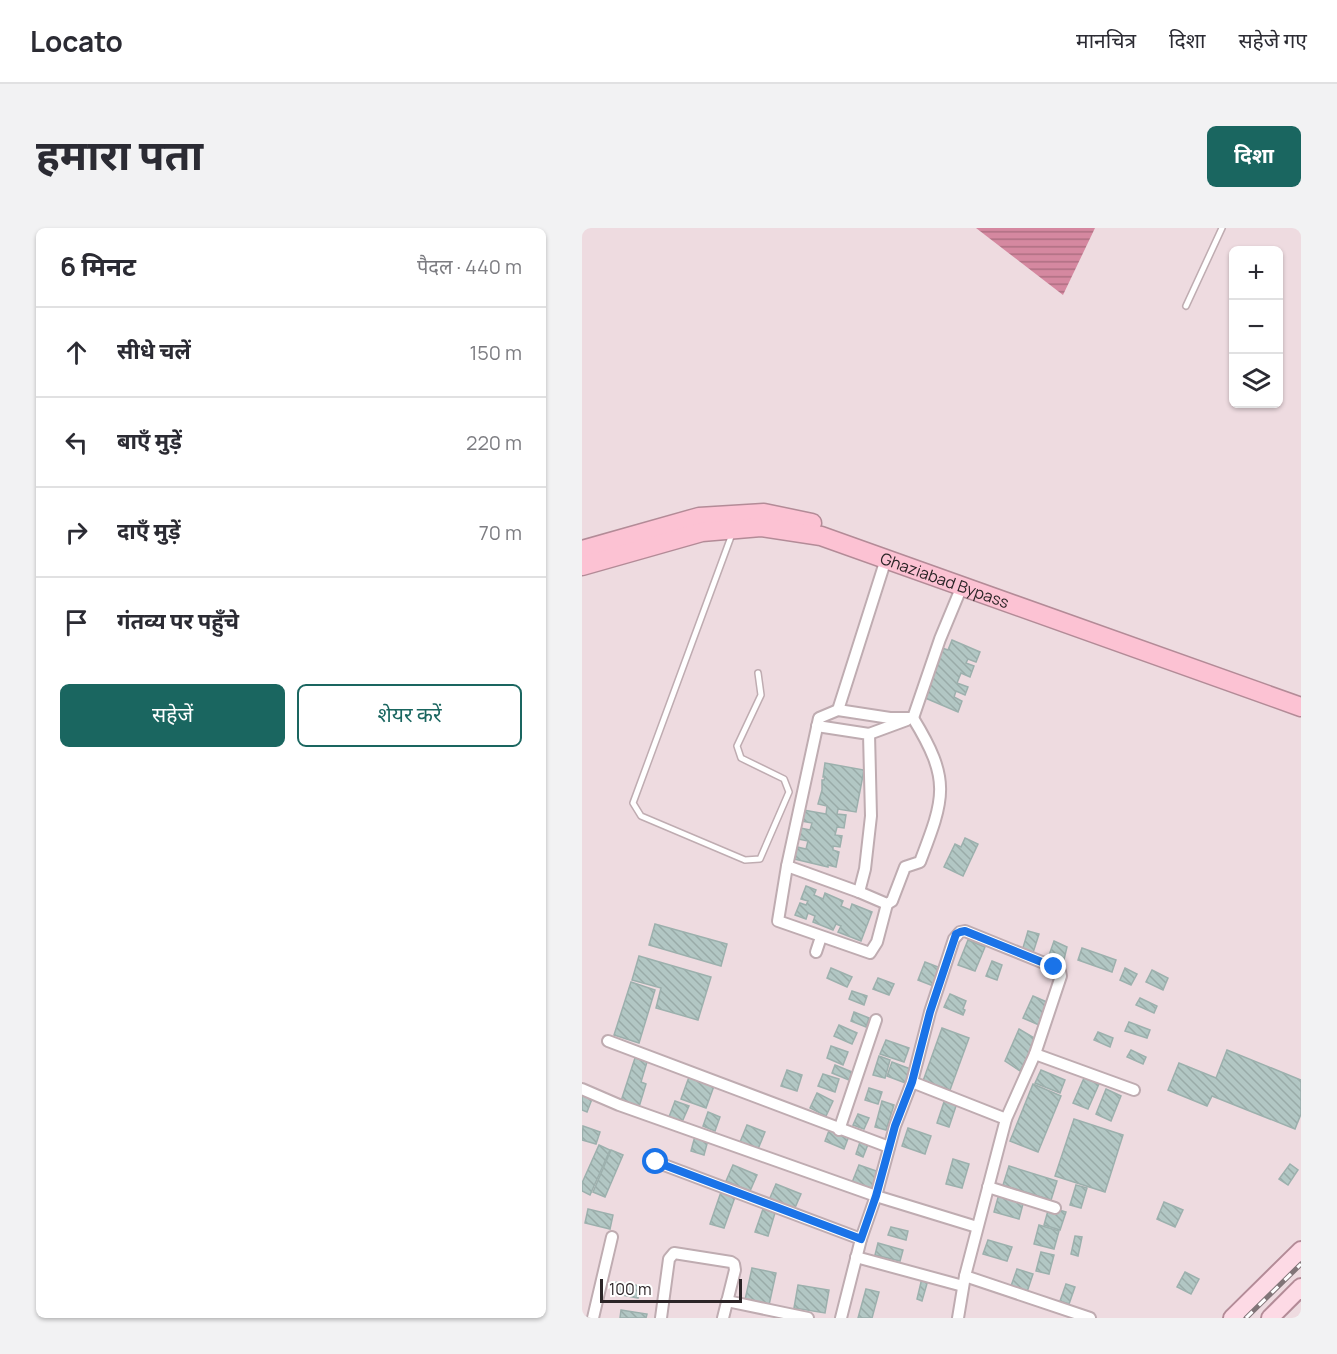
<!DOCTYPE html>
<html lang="hi">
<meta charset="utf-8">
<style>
body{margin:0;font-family:Manrope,"Noto Sans Devanagari",sans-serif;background:#f2f2f3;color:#2b2b33}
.controls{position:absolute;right:18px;top:18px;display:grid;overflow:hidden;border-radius:9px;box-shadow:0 2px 4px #0004}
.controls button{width:54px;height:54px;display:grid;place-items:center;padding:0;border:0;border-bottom:2px solid #e1e1e2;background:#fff;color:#2b2b33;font:30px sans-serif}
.scale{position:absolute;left:18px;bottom:15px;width:142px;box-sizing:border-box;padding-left:6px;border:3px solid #2c2527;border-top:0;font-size:16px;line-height:21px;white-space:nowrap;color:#2c2527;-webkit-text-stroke:4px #fff;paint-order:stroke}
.stop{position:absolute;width:18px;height:18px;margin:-14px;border:4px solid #1a73e8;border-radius:50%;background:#fff}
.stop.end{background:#1a73e8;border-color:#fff;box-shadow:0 2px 6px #0008}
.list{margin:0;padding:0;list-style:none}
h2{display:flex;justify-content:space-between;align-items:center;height:78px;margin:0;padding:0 24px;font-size:26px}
h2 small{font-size:20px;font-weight:400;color:#7c7c81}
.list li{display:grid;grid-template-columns:39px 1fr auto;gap:18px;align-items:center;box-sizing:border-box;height:90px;padding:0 24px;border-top:2px solid #e1e1e2}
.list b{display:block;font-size:22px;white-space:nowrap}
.list em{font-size:20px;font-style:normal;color:#7c7c81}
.actions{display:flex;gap:12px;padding:18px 24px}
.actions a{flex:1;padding:14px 0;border:2px solid #1a6660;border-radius:9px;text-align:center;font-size:21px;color:#1a6660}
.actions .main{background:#1a6660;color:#fff}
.icon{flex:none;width:33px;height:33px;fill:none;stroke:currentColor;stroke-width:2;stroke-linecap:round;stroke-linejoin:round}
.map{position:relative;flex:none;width:719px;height:1090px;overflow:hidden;border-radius:9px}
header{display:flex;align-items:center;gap:36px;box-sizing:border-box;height:84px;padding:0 30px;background:#fff;border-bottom:2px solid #e1e1e2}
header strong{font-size:28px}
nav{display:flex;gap:33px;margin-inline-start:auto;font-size:21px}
.intro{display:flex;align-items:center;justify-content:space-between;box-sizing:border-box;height:144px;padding:0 36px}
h1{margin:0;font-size:42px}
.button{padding:15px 27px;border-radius:9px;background:#1a6660;color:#fff;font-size:21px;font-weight:700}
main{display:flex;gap:36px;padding:0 36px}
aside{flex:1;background:#fff;border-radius:9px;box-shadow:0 2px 4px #0004}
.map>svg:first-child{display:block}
</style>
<header>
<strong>Locato</strong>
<nav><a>मानचित्र</a><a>दिशा</a><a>सहेजे गए</a></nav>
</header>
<div class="intro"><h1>हमारा पता</h1><a class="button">दिशा</a></div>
<main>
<aside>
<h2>6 मिनट<small>पैदल · 440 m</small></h2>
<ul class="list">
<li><svg class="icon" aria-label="ahead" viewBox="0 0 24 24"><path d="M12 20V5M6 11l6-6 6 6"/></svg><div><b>सीधे चलें</b></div><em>150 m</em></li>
<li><svg class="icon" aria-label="left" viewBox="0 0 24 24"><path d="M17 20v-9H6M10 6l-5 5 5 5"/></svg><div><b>बाएँ मुड़ें</b></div><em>220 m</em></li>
<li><svg class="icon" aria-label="right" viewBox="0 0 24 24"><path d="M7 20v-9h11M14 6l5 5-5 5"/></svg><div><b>दाएँ मुड़ें</b></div><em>70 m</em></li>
<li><svg class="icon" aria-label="arrive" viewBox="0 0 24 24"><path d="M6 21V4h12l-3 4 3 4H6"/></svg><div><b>गंतव्य पर पहुँचे</b></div></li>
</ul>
<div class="actions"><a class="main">सहेजें</a><a>शेयर करें</a></div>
</aside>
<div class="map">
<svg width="719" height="1090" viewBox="0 0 719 1090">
<defs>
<pattern id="water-rules" width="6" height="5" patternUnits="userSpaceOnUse" patternTransform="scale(1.5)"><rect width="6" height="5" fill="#d588a0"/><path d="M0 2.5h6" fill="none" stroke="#ad6f82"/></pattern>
<pattern id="building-back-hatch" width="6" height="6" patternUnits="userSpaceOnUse" patternTransform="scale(1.5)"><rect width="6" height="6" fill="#b2c7c4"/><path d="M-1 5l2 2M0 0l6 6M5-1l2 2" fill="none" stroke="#99aba8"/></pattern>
</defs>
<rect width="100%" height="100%" fill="#eedbe0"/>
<polygon fill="url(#water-rules)" points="394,0 513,0 481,67"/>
<g fill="url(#building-back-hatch)" stroke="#9cb0ad" stroke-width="1.5">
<polygon points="370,412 398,424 394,434 386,431 384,435 392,438 388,449 379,445 375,455 386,459 383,467 374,463 372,469 380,473 376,484 341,469 358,431 356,430 360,420 366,422"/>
<polygon points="243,535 282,542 274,584 256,581 255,586 264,587 262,600 255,599 253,607 260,608 258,619 251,618 251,622 257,624 254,639 246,637 246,639 212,631 215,619 224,621 226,613 216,611 218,600 228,602 230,595 219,593 222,582 244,586 245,578 236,576 240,562 240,552 242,552 243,549 241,549"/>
<polygon points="383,610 396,616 381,648 362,639 373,616 379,619"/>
<polygon points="224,658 234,662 232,667 241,671 243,665 261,673 259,678 268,682 270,676 290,684 279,713 256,704 259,698 254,696 251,702 231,694 233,688 226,685 224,691 213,687 218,675 224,677 226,673 219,671"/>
<polygon points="73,696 145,716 139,738 67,717"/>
<polygon points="446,703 457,706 450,728 440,723"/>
<polygon points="386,712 403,719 393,743 376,737"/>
<polygon points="472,713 485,719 480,740 465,733"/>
<polygon points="500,720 534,732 530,744 496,732"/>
<polygon points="57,728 129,749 116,792 74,780 79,760 50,752"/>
<polygon points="410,733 420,737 415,752 404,748"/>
<polygon points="343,734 361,741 354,759 336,752"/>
<polygon points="249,740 270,749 265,759 245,750"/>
<polygon points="543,740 555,746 549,757 538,752"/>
<polygon points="570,742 586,750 581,762 564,754"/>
<polygon points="296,750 312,756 307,767 291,761"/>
<polygon points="49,754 73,762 57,815 32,807"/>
<polygon points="270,763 285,768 282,777 267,771"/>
<polygon points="368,766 384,773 381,781 383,782 381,787 362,779"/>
<polygon points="451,768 467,775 457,797 441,790"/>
<polygon points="558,770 575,778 572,785 554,777"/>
<polygon points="272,784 287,790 284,799 269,793"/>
<polygon points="547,794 568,802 565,810 543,803"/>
<polygon points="257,797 275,805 270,816 252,808"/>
<polygon points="360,800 387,810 368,862 341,853"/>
<polygon points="437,801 454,811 438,843 423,833"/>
<polygon points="516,804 531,810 528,819 512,812"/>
<polygon points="304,812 327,820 322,834 298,826"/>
<polygon points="249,818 266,824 261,837 245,830"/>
<polygon points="549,822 564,829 561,836 545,829"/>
<polygon points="645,822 719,852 719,886 713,901 630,868 625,878 586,862 597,835 634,850"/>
<polygon points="297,828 308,832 303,850 291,847"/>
<polygon points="53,830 65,834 59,854 64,856 57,879 39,873"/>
<polygon points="310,834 331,842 326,856 305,848"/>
<polygon points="253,837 270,844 267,852 250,845"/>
<polygon points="205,842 220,847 215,863 199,858"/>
<polygon points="459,842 483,852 478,865 453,855"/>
<polygon points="241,846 257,851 253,864 236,858"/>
<polygon points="107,849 132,858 124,880 99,871"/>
<polygon points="502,850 517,856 506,881 491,875"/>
<polygon points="451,856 479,868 456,924 428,913"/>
<polygon points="287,860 300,864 296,876 283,872"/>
<polygon points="524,861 539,868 529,893 514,886"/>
<polygon points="235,865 251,873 244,888 228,880"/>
<polygon points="0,867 10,871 5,884 0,882"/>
<polygon points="363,871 375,875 367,899 355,895"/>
<polygon points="93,873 107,878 100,894 87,889"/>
<polygon points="300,873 312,877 304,902 293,899"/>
<polygon points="126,884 138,889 133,903 121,898"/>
<polygon points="276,886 287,890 282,901 271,897"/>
<polygon points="492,891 541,907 523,964 473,948"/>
<polygon points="165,897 183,904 176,921 158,914"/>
<polygon points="1,898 18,904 14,916 0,912"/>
<polygon points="248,900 267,908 262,921 243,913"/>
<polygon points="326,900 349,908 343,926 320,918"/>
<polygon points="113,908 126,912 122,927 109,923"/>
<polygon points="279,911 287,914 281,929 274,926"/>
<polygon points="17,917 28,922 8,967 0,963 0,955"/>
<polygon points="29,922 41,927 23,969 11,964"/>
<polygon points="371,931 387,936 380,960 364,956"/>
<polygon points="708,936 716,942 706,957 697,951"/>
<polygon points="151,937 175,947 168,963 144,953"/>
<polygon points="277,937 300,945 292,966 269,957"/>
<polygon points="427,938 475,953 469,972 421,957"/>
<polygon points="194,956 219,966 212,982 187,972"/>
<polygon points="494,957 505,960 499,980 488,977"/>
<polygon points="139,964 153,969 142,1000 128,996"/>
<polygon points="417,966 442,972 437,991 412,984"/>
<polygon points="582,974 601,982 593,999 575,991"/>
<polygon points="467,979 484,984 478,1002 462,997"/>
<polygon points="6,981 31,987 28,1001 3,995"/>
<polygon points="181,981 193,985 186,1008 173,1004"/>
<polygon points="457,997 477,1003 472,1021 452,1016"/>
<polygon points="309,999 326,1003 324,1012 306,1007"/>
<polygon points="493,1008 500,1009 496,1028 489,1026"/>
<polygon points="406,1012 430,1019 425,1033 401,1026"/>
<polygon points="296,1015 321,1022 318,1033 293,1027"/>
<polygon points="459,1024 472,1027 467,1046 454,1043"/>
<polygon points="170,1040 194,1045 187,1077 163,1072"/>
<polygon points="435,1041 451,1046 445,1064 429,1058"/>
<polygon points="603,1044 617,1051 609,1066 595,1059"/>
<polygon points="340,1050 346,1052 340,1073 335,1071"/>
<polygon points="32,1054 58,1058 56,1070 30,1065"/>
<polygon points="484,1056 493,1059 487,1076 478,1073"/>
<polygon points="216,1057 247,1062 243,1085 212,1080"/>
<polygon points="284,1061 297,1064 290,1090 276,1090"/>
<polygon points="39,1082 65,1086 64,1090 38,1090"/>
</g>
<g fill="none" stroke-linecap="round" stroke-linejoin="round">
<defs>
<g id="lane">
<polyline points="604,78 640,0"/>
<polyline points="150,306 51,575 59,588 163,632 178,631 207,564 202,551 159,530 155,518 179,467 176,445"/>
</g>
<g id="street">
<path d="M256 482 308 490H331C369 552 363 569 338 634L323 639 310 673 305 676 277 664 205 638 237 490Z"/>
<polyline points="256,482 304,331"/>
<polyline points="331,490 358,411 380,358"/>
<polyline points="235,498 287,506 289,588 283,641 277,664"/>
<polyline points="287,506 325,492"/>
<polyline points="205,638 196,693 288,725 295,714 305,676"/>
<polyline points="234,724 239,709"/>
<polyline points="26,813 307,919"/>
<polyline points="453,826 552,862"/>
<polyline points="330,854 424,891"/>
<polyline points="0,861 37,877 294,968 395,999"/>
<polyline points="257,902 294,792"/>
<polyline points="74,934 279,1011"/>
<polyline points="406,959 473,980"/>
<polyline points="274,1029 381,1058"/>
<polyline points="383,1048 508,1090"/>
<polyline points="145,1073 226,1090"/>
<polyline points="11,1090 30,1009"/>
<polyline points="79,1090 87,1031 92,1025 149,1034 152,1036 153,1042 141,1090"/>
<polyline points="259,1090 279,1011 294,968 313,898 330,854 348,784 372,711 378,704 383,703 472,739 478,743 479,748 453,826 424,891 383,1048 376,1090"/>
</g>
<g id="primary">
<polyline points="650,1090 719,1022"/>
<polyline points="688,1090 719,1059"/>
</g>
<g id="highway">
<polyline points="0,322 117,289 182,285 230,295"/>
<path id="s1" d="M0 338 120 304 179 299 239 308 719 479"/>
</g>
</defs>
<use href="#lane" stroke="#bfacb1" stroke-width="8"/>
<use href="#street" stroke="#bfacb1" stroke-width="14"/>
<use href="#primary" stroke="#b38b97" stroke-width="20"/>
<use href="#highway" stroke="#b38b97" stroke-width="21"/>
<use href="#lane" stroke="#fff" stroke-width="5"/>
<use href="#street" stroke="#fff" stroke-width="10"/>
<use href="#primary" stroke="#fddae5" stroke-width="16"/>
<use href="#highway" stroke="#fcc2d3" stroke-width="18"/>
<defs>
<polyline id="rail" points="664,1090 719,1036"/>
</defs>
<use href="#rail" stroke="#817578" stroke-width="5"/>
<use href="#rail" stroke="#fff" stroke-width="3" stroke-dasharray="9" stroke-linecap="butt"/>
</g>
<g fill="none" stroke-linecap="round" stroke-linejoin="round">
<polyline stroke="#1a73e8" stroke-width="8" points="74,934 279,1011 294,968 313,898 330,854 348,784 374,706 378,704 383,703 472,739"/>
</g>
<g text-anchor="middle" stroke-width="4.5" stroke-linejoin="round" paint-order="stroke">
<g font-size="16" fill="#2c2527" stroke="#fff">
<text dy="6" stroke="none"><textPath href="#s1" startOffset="376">Ghaziabad Bypass</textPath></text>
</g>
</g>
</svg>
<div class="controls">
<button>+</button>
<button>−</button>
<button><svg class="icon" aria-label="layers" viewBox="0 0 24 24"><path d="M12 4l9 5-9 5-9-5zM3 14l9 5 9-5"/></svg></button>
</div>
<div class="scale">100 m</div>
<div class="stop" style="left:74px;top:934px"></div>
<div class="stop end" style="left:472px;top:739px"></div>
</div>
</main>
